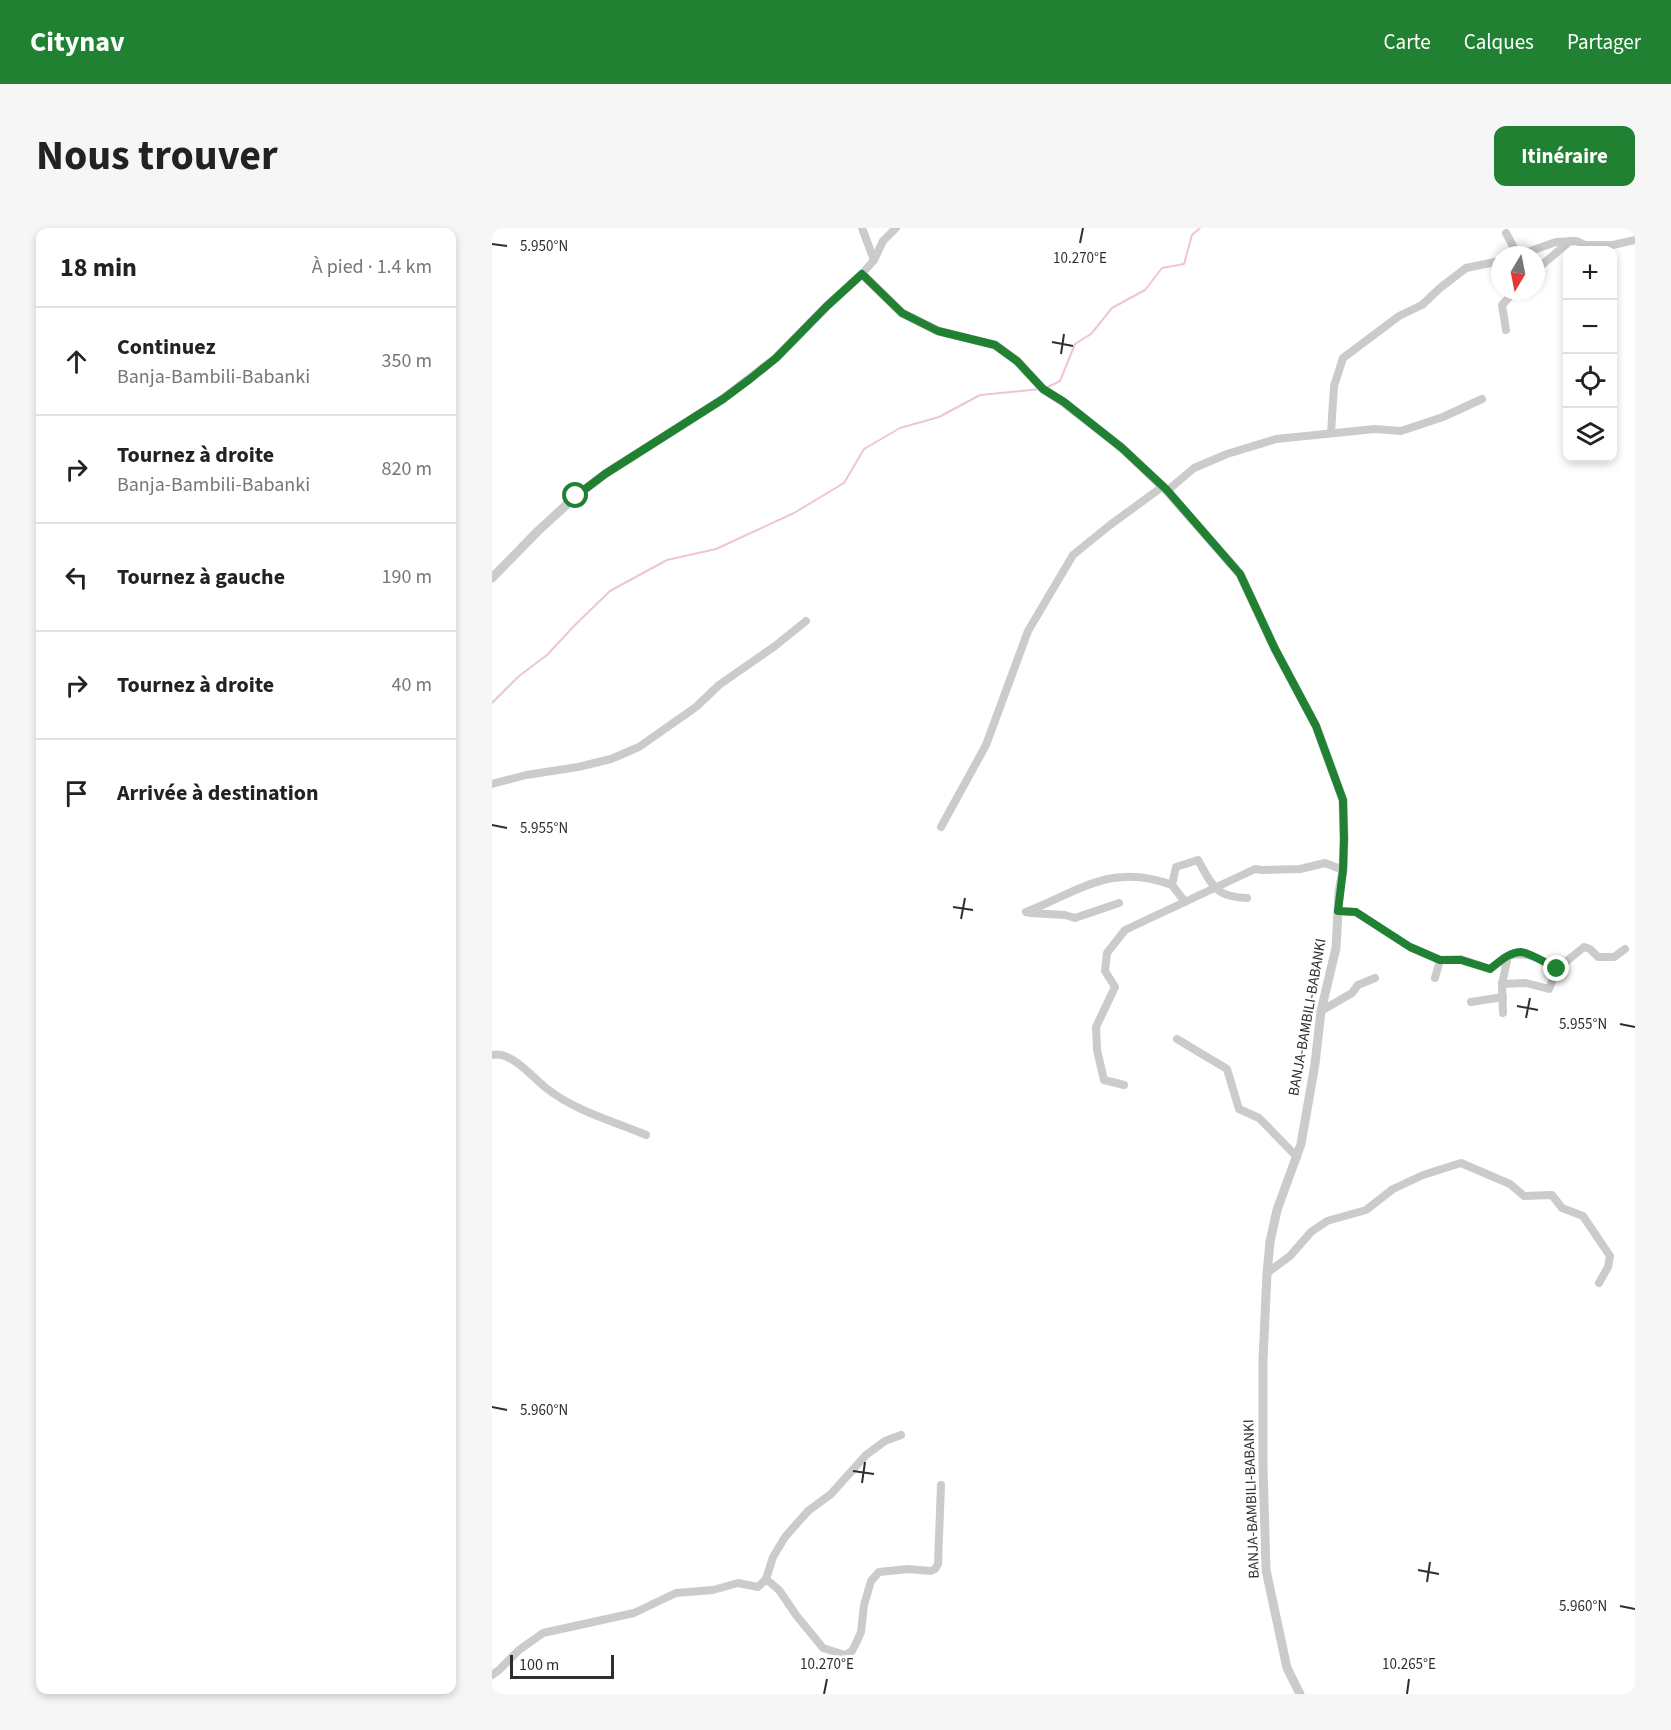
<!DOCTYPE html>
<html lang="fr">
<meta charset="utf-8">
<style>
body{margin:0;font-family:"Source Sans 3",sans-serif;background:#f6f6f6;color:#222}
.controls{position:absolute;right:18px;top:18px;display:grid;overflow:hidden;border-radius:12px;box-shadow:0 3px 9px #0003}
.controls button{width:54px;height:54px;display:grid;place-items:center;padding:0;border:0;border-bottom:2px solid #e0e0e0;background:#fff;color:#222;font:30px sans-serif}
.compass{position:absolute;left:999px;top:18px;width:54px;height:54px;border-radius:50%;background:#fff;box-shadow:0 3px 9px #0003;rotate:190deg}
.scale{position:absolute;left:18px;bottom:15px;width:104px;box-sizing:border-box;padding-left:6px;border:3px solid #2e2e2e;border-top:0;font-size:16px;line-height:21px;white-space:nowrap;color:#2e2e2e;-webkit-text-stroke:4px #fff;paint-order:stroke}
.stop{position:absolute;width:18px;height:18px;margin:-14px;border:4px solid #218133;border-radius:50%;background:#fff}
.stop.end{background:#218133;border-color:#fff;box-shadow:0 2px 6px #0008}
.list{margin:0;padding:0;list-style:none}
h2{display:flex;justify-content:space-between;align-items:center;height:78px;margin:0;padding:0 24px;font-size:26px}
h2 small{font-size:20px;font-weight:400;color:#767676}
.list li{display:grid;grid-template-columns:39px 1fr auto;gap:18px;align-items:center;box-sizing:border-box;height:108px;padding:0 24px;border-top:2px solid #e0e0e0}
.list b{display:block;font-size:22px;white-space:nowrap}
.list p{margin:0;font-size:20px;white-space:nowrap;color:#767676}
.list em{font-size:20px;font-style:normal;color:#767676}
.icon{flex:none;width:33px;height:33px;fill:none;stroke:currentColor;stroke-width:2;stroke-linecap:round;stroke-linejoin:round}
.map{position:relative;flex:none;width:1143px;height:1466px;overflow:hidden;border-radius:12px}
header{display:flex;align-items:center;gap:36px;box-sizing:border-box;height:84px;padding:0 30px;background:#218133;color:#fff}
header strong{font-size:28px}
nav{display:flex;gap:33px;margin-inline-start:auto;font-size:21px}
.intro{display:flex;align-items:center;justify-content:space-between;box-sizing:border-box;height:144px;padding:0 36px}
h1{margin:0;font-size:42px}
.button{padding:15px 27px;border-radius:12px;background:#218133;color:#fff;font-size:21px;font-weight:700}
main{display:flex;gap:36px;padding:0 36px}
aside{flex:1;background:#fff;border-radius:12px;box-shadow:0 3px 9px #0003}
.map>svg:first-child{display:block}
</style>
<header>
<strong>Citynav</strong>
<nav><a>Carte</a><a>Calques</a><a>Partager</a></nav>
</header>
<div class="intro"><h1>Nous trouver</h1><a class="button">Itinéraire</a></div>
<main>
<aside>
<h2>18 min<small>À pied · 1.4 km</small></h2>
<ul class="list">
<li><svg class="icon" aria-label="ahead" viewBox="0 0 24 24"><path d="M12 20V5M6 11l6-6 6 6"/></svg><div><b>Continuez</b><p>Banja-Bambili-Babanki</p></div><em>350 m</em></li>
<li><svg class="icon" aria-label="right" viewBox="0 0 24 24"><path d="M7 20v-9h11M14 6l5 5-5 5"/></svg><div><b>Tournez à droite</b><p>Banja-Bambili-Babanki</p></div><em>820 m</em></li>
<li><svg class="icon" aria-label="left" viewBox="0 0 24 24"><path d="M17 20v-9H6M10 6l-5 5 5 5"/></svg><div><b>Tournez à gauche</b></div><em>190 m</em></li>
<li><svg class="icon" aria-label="right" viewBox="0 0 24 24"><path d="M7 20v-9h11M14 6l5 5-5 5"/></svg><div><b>Tournez à droite</b></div><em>40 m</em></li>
<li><svg class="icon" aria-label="arrive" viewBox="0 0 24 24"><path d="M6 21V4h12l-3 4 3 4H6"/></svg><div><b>Arrivée à destination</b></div></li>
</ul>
</aside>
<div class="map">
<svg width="1143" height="1466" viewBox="0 0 1143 1466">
<rect width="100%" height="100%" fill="#fff"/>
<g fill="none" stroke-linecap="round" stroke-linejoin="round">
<g stroke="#efc5d3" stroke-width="2">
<polyline points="554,160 568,153 583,116 599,106 620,80 653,62 670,40 692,36 700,7 708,0"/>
<polyline points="0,475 27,448 55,427 82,398 118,363 175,332 224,321 302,285 352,255 372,221 408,200 447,189 488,167 548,161"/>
</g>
<g stroke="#cbcbcb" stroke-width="8">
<polyline points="370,0 382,32"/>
<polyline points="1014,5 1022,20 1017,27"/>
<polyline points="1027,27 1064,14 1085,13 1093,17 1121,17 1143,12"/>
<polyline points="1044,42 1078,13"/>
<polyline points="370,46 382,32 391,13 404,0"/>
<polyline points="1014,102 1010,77 1023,63"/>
<polyline points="839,205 842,158 851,130 907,88 930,77 948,60 974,40 1008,33"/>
<polyline points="675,263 702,240 735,226 784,211 883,201 909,203 951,189 990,171"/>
<polyline points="0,556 34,547 86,539 119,531 147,519 204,479 227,457 283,418 314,393"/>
<polyline points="449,599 494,517 536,403 581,327 618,297 670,259"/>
<path d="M693 674 680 657 684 639 706 632C720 657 723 669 755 670"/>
<polyline points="846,683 863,684 918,719 948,732 943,750"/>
<path d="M534 684C588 663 620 634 680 657"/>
<polyline points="538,685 573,687 583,690 627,675"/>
<polyline points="948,732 969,731 998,741 1016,728 1010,756 1011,785"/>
<polyline points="1065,741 1092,719 1098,721 1106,729 1122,729 1133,721"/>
<path d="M1010 756 1034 755 1057 761 1065 741C1048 731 1036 723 1016 728"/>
<polyline points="979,774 1011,769"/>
<polyline points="829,783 860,765 866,757 883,750"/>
<polyline points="685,811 735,841 747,881 767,890 805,929"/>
<path d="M0 827C20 823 39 848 54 860 85 884 118 892 154 907"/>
<polyline points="632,857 612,852 605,822 604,799 623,759 613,743 615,725 633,702 763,641 770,642 808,641 833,635 851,642"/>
<polyline points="775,1045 798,1028 819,1004 835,993 874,982 901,961 931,947 969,935 1018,956 1032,968 1060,967 1070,980 1091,988 1118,1028 1116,1039 1107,1055"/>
<polyline points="274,1351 287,1362 304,1387 331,1420 353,1427 360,1423 365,1413 369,1404 372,1377 379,1353 387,1344 416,1341 439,1343 443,1341 446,1336 449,1257"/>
<polyline points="0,1447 7,1442 27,1422 51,1405 142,1385 184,1365 221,1362 246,1355 266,1359 274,1351 281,1329 293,1309 316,1283 339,1266 374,1227 393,1213 409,1207"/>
</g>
<polyline stroke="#cbcbcb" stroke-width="9" points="0,350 46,303 84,268 113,246 231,171 284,130 335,78 370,46 410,85 446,103 503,117 525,133 551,161 571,174 630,220 675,263 748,346 783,421 824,498 851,572 852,611 851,642 847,664 844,720 829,783 823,836 809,916 785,982 778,1014 775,1045 771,1132 771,1239 774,1342 795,1440 808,1466"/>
</g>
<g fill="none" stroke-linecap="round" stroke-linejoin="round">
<path stroke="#218133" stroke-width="8" d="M84 268 113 246 231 171 258 151 284 130 335 78 370 46 410 85 446 103 503 117 525 133 551 161 572 174 630 220 675 262 748 346 783 421 824 498 851 572 852 611 851 642 846 683 864 684 918 719 948 732H969L998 741C1007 734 1017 724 1029 724 1037 725 1057 736 1065 741"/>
</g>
<path fill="none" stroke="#2e2e2e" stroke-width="2" d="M588 15 591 0M0 16 15 18M560 114 581 118M569 126 572 106M0 597 15 600M461 679 481 682M469 691 473 670M1025 778 1046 782M1034 790 1038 770M1128 796 1143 799M0 1179 15 1182M361 1243 382 1246M370 1255 373 1234M926 1342 947 1346M935 1354 938 1334M1128 1378 1143 1381M332 1466 335 1451M915 1466 917 1451"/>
<g text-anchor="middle" stroke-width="6" stroke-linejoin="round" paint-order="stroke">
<g font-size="15" fill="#2e2e2e" stroke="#fff">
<text transform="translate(815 789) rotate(-80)" y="5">BANJA-BAMBILI-BABANKI</text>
<text transform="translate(759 1271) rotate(-92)" y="5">BANJA-BAMBILI-BABANKI</text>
</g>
</g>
<g font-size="15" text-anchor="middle" fill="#2e2e2e" stroke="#fff" stroke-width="6" stroke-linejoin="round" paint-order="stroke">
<text x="52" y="23">5.950°N</text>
<text x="588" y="35">10.270°E</text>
<text x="52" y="605">5.955°N</text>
<text x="1091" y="801">5.955°N</text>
<text x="52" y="1187">5.960°N</text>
<text x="1091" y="1383">5.960°N</text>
<text x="335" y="1441">10.270°E</text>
<text x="917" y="1441">10.265°E</text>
</g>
</svg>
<div class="controls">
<button>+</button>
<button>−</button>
<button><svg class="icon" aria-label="locate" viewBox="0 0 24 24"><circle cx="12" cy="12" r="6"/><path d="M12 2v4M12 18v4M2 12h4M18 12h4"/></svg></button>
<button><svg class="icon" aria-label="layers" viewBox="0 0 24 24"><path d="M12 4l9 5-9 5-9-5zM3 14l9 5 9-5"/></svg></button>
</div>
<svg class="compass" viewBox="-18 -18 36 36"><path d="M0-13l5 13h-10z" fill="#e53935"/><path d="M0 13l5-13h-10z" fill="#767676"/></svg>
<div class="scale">100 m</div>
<div class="stop" style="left:84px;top:268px"></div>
<div class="stop end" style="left:1065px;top:741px"></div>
</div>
</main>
